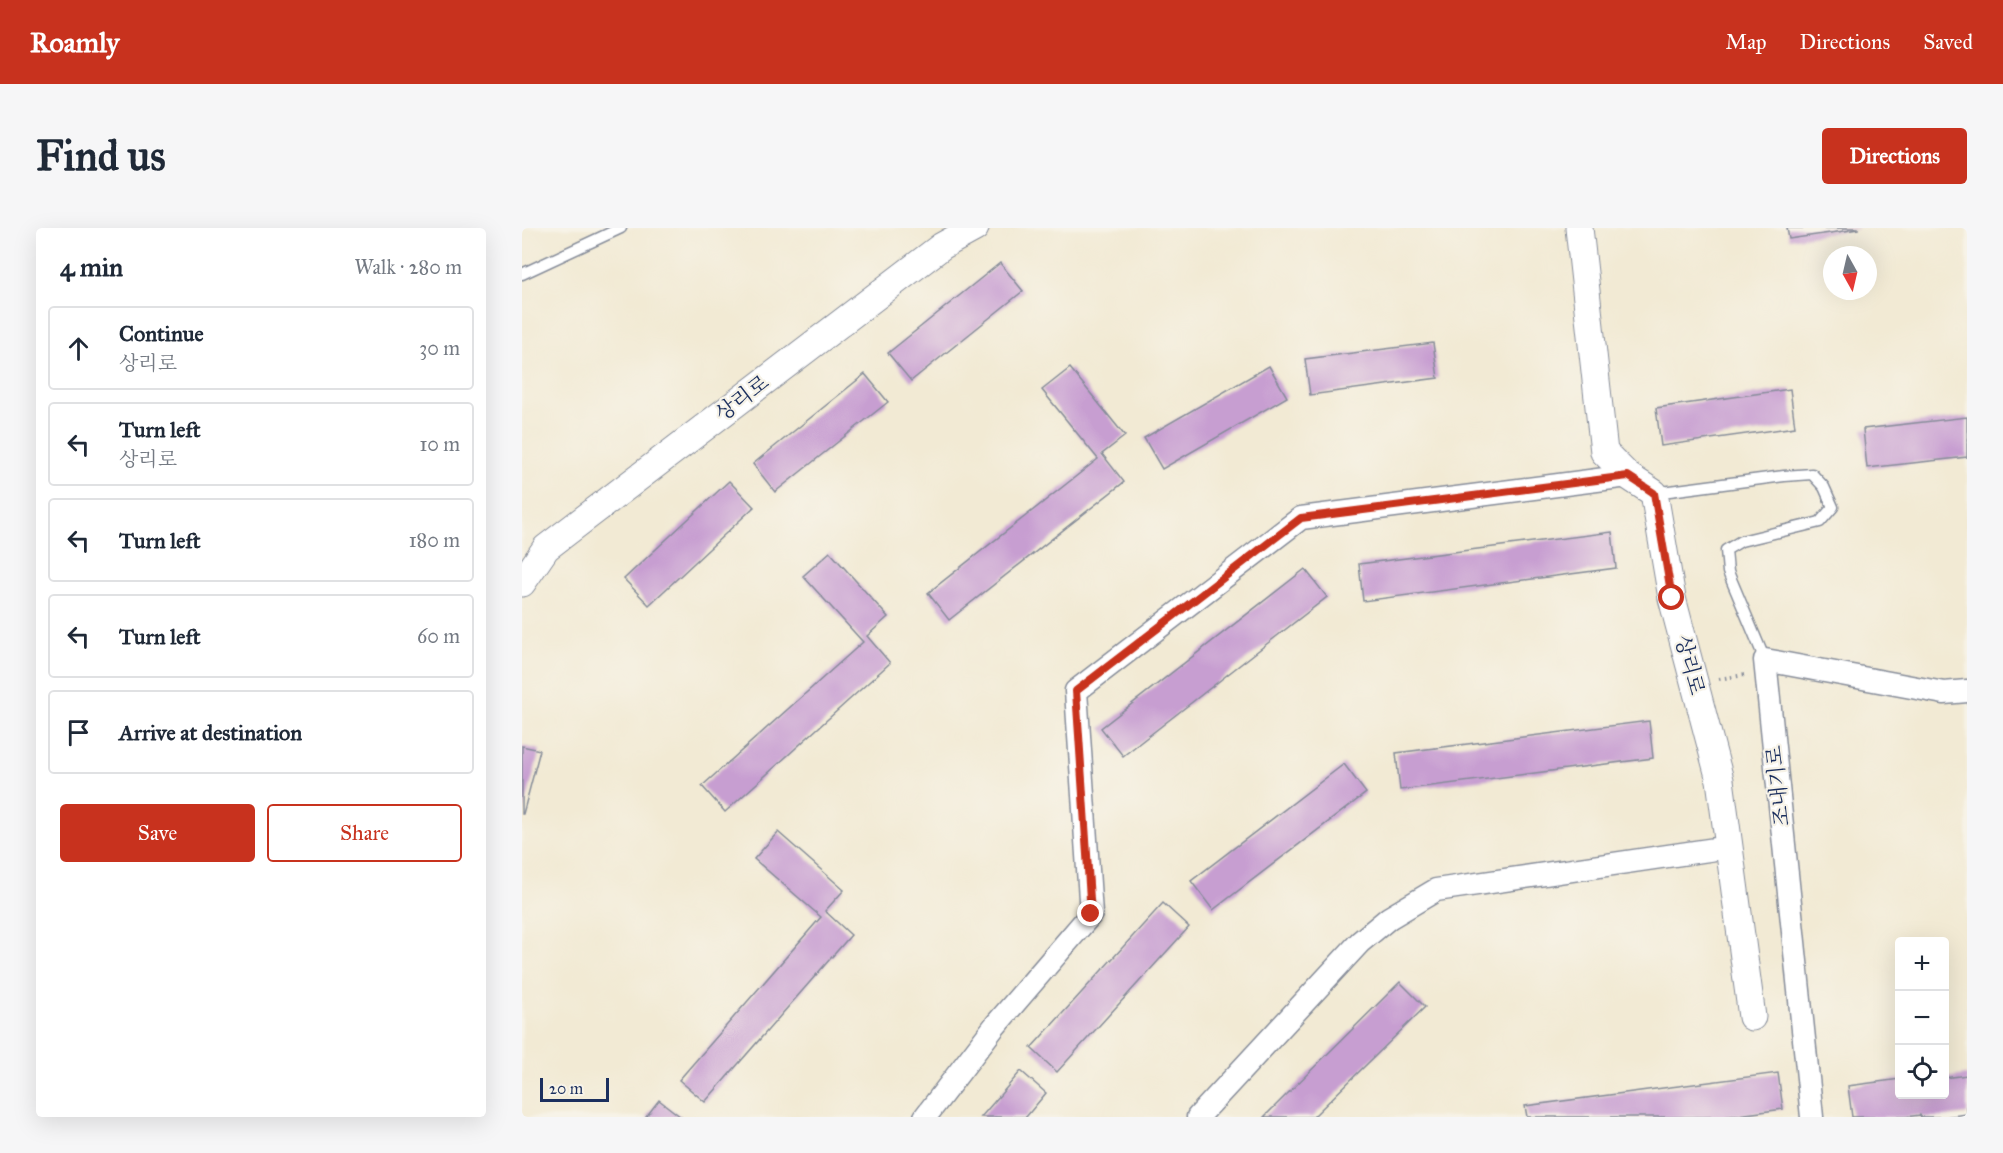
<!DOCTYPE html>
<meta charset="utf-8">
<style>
body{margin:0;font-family:"IM FELL Great Primer","Noto Serif KR",serif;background:#f6f6f7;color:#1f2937}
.controls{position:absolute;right:18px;bottom:18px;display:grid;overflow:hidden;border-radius:6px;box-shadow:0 6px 24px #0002}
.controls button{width:54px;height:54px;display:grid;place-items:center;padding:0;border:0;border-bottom:2px solid #e0e1e3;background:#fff;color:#1f2937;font:30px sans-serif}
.compass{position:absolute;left:1301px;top:18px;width:54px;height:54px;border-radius:50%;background:#fff;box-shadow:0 6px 24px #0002;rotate:172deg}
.scale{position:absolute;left:18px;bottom:15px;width:69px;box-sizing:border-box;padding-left:6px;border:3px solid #1b2f5e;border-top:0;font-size:16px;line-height:21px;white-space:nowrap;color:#1b2f5e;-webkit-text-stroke:4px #f7f3e8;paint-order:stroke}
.stop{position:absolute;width:18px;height:18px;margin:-14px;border:4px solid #c8321e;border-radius:50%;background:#fff}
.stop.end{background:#c8321e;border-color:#fff;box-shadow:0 2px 6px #0008}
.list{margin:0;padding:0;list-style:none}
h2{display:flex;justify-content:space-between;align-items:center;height:78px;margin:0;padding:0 24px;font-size:26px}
h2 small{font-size:20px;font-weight:400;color:#747a83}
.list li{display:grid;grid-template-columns:39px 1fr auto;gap:18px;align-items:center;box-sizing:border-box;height:84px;margin:0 12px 12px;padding:0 12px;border:2px solid #e0e1e3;border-radius:6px}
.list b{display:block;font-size:22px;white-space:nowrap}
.list p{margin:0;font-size:20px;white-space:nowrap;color:#747a83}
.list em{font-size:20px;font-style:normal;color:#747a83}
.actions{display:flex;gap:12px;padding:18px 24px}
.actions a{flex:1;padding:14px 0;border:2px solid #c8321e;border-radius:6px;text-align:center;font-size:21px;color:#c8321e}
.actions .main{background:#c8321e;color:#fff}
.icon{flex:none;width:33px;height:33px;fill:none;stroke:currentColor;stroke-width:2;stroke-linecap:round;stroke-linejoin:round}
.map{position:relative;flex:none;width:1445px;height:889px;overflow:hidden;border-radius:6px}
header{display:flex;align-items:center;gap:36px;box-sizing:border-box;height:84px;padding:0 30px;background:#c8321e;color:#fff}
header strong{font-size:28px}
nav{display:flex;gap:33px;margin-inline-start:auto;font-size:21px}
.intro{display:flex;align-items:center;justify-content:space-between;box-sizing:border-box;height:144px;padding:0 36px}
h1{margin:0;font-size:42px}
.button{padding:15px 27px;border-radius:6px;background:#c8321e;color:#fff;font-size:21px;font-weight:700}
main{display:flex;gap:36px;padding:0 36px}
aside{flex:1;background:#fff;border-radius:6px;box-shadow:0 6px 24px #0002}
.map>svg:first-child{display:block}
</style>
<header>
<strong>Roamly</strong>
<nav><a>Map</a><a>Directions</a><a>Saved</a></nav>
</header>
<div class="intro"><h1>Find us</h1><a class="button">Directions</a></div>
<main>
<aside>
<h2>4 min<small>Walk · 280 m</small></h2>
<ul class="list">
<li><svg class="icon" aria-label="ahead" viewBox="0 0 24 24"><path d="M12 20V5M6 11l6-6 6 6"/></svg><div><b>Continue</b><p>상리로</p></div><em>30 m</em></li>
<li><svg class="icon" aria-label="left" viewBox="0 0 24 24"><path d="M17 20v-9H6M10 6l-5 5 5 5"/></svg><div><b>Turn left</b><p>상리로</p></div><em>10 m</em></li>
<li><svg class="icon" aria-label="left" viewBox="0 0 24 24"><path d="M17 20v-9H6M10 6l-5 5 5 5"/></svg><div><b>Turn left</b></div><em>180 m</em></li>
<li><svg class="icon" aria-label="left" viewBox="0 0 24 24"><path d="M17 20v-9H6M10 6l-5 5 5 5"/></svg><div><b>Turn left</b></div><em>60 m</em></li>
<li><svg class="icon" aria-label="arrive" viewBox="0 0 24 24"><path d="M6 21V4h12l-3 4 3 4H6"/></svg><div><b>Arrive at destination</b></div></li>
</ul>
<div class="actions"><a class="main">Save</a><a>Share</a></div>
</aside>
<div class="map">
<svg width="1445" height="889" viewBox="0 0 1445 889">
<rect width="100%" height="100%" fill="#f7f3e8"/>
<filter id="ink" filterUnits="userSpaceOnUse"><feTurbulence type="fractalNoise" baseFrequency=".0167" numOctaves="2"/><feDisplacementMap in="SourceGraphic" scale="12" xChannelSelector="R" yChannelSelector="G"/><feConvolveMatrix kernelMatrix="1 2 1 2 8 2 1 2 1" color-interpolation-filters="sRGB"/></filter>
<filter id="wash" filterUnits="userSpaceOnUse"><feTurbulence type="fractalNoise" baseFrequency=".008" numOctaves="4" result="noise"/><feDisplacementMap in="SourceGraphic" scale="24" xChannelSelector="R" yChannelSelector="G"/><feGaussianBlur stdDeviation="1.35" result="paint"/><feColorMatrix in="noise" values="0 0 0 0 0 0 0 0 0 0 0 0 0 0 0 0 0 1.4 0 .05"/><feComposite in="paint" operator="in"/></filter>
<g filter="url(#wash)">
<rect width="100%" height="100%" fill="#f2ead4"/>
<g id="blocks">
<g fill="#c79ed1">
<polygon points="1265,0 1336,0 1336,1 1267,11"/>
<polygon points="478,35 501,63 389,153 366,125"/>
<polygon points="911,115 916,150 788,167 783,131"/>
<polygon points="747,138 765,169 640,241 622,210"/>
<polygon points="548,140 603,208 580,226 602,254 427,392 406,365 576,231 520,162"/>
<polygon points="343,146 366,174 253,264 231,236"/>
<polygon points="1268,161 1273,199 1139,218 1134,180"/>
<polygon points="1445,189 1445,229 1345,240 1341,201"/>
<polygon points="207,253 232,279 127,377 102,351"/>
<polygon points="1090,304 1094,340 841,373 837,336"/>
<polygon points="308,324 366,389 345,408 368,435 203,584 180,558 341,414 281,348"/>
<polygon points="783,341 805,369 601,528 579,500"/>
<polygon points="1127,493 1131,530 878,562 874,525"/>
<polygon points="0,518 18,522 1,586 0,586"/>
<polygon points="822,536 844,565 691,682 669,653"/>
<polygon points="256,604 322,662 303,683 329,707 183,874 157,852 299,689 232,631"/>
<polygon points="641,675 667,699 535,844 509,820"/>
<polygon points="878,754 903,779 791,889 742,889"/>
<polygon points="499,843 524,865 504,889 459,889"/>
<polygon points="1256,845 1261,881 1201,889 1005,889 1003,878"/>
<polygon points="1445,847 1445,886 1422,889 1399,889 1398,887 1383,889 1330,889 1326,858 1378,851 1378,866 1422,866 1422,850"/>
<polygon points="137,872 159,889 124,889"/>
</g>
</g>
</g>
<g filter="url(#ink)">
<use href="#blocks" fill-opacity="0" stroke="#868c99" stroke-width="1.5"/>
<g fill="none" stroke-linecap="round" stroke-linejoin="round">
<defs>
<g id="service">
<polyline points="0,46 99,0"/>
<polyline points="1132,265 1262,248 1290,246 1302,259 1311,279 1298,294 1219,313 1204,322 1206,344 1243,432"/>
</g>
<g id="minor">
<polyline points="403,889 472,799 569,686 554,463 779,290 1106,248"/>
<polyline points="676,889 838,714 867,690 914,662 1207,619"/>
<polyline points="1290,889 1243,432 1422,465 1445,463"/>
</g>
<g id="tertiary">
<polyline points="1057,0 1082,224 1106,248 1132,265 1150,370 1198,552 1230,789"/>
<polyline points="0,355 24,320 420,18 453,0"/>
</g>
</defs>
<use href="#service" stroke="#868c99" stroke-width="13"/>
<use href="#minor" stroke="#868c99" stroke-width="25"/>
<use href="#tertiary" stroke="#868c99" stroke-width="29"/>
<polyline stroke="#868c99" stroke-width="4" stroke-dasharray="1.5 4.5" stroke-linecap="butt" points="1197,451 1222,447"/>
<use href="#service" stroke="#fff" stroke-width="10"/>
<use href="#minor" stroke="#fff" stroke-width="22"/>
<use href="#tertiary" stroke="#fff" stroke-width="27"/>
</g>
</g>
<g fill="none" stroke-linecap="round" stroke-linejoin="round" filter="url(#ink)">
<polyline stroke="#c8321e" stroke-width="8" points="569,686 554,463 779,290 1106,248 1132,265 1150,370"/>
</g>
<g text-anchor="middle" stroke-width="4.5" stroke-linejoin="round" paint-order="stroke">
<g font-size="21" fill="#1b2f5e" stroke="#f7f3e8">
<text transform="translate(220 170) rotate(-37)" y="7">상리로</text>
<text transform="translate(1168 437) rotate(75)" y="7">상리로</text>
<text transform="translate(1256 558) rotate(-96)" y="7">조내기로</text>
</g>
</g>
</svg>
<div class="controls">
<button>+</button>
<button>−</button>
<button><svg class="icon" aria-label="locate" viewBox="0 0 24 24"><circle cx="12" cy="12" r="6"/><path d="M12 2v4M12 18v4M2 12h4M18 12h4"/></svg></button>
</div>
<svg class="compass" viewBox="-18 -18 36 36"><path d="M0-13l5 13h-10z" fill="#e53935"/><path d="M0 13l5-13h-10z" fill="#747a83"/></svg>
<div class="scale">20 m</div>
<div class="stop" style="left:1150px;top:370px"></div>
<div class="stop end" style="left:569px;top:686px"></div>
</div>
</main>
